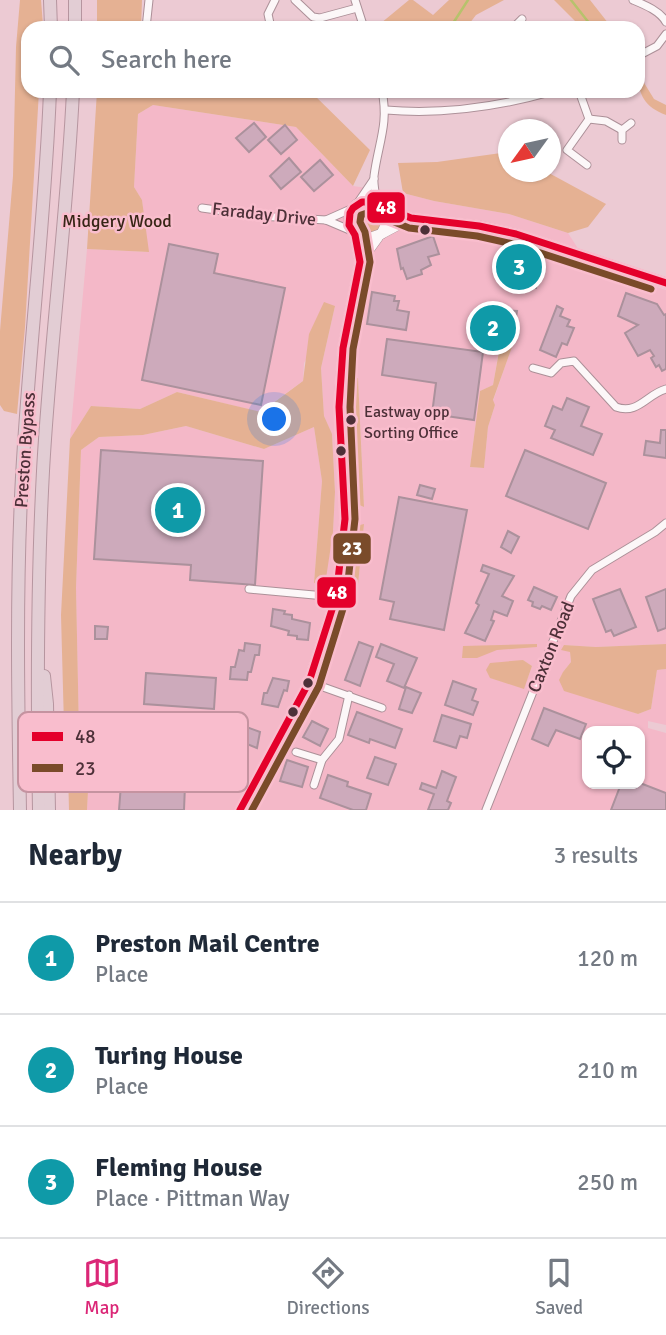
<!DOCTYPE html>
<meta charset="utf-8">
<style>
body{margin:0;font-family:Signika,sans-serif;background:#f6f6f7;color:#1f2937}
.controls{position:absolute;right:21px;bottom:21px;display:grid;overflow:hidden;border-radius:14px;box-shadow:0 2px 5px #0004}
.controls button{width:63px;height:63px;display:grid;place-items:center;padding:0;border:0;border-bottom:2px solid #e0e1e3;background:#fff;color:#1f2937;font:35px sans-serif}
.compass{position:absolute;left:498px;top:119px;width:63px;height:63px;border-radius:50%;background:#fff;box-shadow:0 2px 5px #0004;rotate:237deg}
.you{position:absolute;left:275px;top:420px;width:24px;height:24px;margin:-18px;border:5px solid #fff;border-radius:50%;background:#1a73e8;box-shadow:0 0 0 10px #1a73e833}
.badge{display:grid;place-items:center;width:46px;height:46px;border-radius:50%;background:#db2777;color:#fff;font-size:23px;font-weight:700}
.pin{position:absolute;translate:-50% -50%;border:4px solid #fff;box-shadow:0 2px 7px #0006}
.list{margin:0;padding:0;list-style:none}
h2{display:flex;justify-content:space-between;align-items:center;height:91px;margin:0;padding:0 28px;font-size:30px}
h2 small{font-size:23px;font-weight:400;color:#747a83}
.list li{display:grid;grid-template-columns:46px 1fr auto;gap:21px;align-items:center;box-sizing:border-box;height:112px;padding:0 28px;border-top:2px solid #e0e1e3}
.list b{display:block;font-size:26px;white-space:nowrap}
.list p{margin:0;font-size:23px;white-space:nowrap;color:#747a83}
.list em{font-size:23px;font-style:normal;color:#747a83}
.icon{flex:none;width:38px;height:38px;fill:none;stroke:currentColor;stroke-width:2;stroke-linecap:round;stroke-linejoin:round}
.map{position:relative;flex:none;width:666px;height:810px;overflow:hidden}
.search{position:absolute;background:#fff;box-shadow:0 2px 5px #0004;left:21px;right:21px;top:21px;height:77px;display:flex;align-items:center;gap:18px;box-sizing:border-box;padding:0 24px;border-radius:21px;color:#747a83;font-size:26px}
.sheet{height:427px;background:#fff}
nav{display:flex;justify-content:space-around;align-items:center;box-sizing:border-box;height:98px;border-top:2px solid #e0e1e3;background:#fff;font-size:19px;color:#747a83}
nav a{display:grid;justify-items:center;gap:4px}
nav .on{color:#db2777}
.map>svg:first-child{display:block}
</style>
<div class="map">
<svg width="666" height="810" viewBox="0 0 666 810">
<rect width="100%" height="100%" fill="#eccad3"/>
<path fill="#f4b8c8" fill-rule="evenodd" d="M153 105 296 127 353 186 403 193 434 201 509 214 568 233 588 264 666 290V644L596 647 564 645 570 652 571 662 563 672 603 702 638 714 651 709 657 670 666 669V725L648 721V728L666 733V810H87L91 735 79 733 76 588 81 450 99 437 143 435 186 426 264 449 314 427 322 481 314 583 333 532 335 492 332 435 324 416 321 368 335 306 304 363 303 381 260 412 177 392 140 409 91 406 70 439 87 249 148 252 142 200 134 187 138 114ZM511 349 493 401 495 405 488 427 484 468 470 467 480 391 493 385 499 350ZM358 378 364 506V507L356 503 350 408 351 379ZM364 524 356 605 344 609ZM523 660 532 666 524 688 491 678ZM587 731H640V784H587Z"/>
<g fill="#e5b193">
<polygon points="20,0 41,0 43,25 42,28 28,28 28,91 39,91 25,327 17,414 4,411 0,405 0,331 13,176 16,47"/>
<polygon points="97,0 142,0 141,28 97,28"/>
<polygon points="409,0 413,0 433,15 449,0 504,0 476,15 466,28 375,28"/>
<polygon points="554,0 590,0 612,28 582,28"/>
<path d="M638 73 654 99 666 105V115C645 107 638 95 638 73Z"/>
<polygon points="97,91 310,91 370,150 353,186 296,127 153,105 138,114 134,187 142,200 149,252 87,249"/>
<polygon points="508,152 508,172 547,172 606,204 588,227 568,233 509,214 434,201 403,193 398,163 437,162"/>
<circle cx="367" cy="220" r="14"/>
<polygon points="324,302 335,306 321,368 324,416 332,434 335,492 333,532 325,585 314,583 322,481 314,427 264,449 186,426 143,435 99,437 81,450 76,588 79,733 91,735 87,810 69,810 67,731 64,726 61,615 70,439 91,406 140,409 177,392 261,412 303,381 309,334"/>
<polygon points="500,346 512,347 493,400 495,405 488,427 484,468 470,467 480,391 493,385"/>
<polygon points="351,378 358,378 364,507 357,504 350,408"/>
<polygon points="364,524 356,605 343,609 356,526"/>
<polygon points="537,644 537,647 497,650 477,658 462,658 463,646"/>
<polygon points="666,644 666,669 657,670 651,709 638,714 564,691 559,680 563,672 571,662 570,652 561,650 564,645 596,647"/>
<polygon points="523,660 532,666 524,689 490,678 486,670 490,663"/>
</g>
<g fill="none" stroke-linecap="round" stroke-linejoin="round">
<g stroke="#b7c26c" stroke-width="2.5">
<polyline points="571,0 593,28"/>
<polyline points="392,28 405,24 408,28"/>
<polyline points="450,28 468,0"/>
</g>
</g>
<g fill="#cdaabb" stroke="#ab919c" stroke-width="2">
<polygon points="254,123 266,137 249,152 236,138"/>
<polygon points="285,125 297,140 281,154 268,140"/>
<polygon points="289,158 301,172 281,189 270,176"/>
<polygon points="320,160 333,175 314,191 301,177"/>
<polygon points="433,236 439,254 428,257 431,265 421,270 422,274 407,279 403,268 401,269 397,249"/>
<polygon points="169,244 218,254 214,273 285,288 261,405 142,380"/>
<polygon points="500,250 540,256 536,288 519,286 519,281 510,279 511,270 499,269 499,264 496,264 497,253 500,254"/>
<polygon points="372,292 395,296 394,301 399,301 397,310 409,312 406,330 367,324"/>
<polygon points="626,293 657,304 664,315 666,314 666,369 662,371 659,365 656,367 651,358 654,356 650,350 638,356 625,333 638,325 618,316"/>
<polygon points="557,306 563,309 560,316 570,320 567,326 574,328 567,345 562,343 556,357 540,350"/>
<polygon points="499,310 517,311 512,343 474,338 474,334 471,333 472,323 476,324 476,320 488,321 490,313 499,313"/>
<polygon points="387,339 483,352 474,420 432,414 436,383 382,375"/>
<polygon points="567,398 589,407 581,426 602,434 593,455 551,438 555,430 545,426 553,406 562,410"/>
<polygon points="661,430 666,430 666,458 644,455 646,441 660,443"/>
<polygon points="101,450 263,461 255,585 190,580 191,565 94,559"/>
<polygon points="525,450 606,483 588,529 506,496"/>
<polygon points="420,485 435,489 432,499 417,495"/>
<polygon points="399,497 467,510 444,630 390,619 394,602 380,599"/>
<polygon points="508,531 519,537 511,553 501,547"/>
<polygon points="483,565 514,576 502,596 513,601 507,616 494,611 491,620 494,621 485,641 465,633 479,605 476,603 489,574 481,571"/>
<polygon points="534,587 557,597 551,610 542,606 540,609 532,606 533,602 528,600"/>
<polygon points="620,589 636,627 614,636 611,630 606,632 593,599"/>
<polygon points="666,589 666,628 658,631 646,597"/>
<polygon points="273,609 285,611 284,614 292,615 292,619 310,623 308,640 297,639 297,636 288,635 289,631 271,626"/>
<polygon points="95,626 108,627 107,639 95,639"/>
<polygon points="359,642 373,647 360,686 345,680"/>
<polygon points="245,643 260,645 259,655 255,655 251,672 248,672 247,680 230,679 231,667 235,667 239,650 244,651"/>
<polygon points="381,644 417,658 404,688 387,681 394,664 376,657"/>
<polygon points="146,673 216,678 214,709 144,704"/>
<polygon points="273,678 289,681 287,691 284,690 278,707 262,704 264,693 267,693"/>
<polygon points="453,681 476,689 472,700 478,702 473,715 445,705"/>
<polygon points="406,687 421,693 412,713 399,709"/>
<polygon points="544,708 586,724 580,739 556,730 548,746 532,739"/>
<polygon points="357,712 402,729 395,748 370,739 369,743 348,735"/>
<polygon points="442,715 471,724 467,738 460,736 456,748 434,741"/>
<polygon points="225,719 260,732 257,748 222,734"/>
<polygon points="312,721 328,729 320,746 303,737"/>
<polygon points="375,757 396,764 388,785 367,778"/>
<polygon points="123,759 179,763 178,785 185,785 184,810 119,810"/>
<polygon points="287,760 308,767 302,787 280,781"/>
<polygon points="442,771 456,777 447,801 451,803 448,810 428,810 434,794 420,789 422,783 436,788"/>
<polygon points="328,775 348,782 347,786 371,794 366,810 353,810 320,798"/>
<polygon points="640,783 666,793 666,810 611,810 621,784"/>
</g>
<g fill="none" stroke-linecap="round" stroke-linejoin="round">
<defs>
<g id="street">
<polyline points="295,0 313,17 320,18 357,8"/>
<polyline points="355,0 364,28"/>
<path d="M633 0C645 5 660 11 666 22"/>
<polyline points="146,28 149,0"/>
<polyline points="271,28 268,14 275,0"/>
<polyline points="513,28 522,19"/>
<polyline points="638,56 657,46 666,34"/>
<polyline points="579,91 589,119 567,150 587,165"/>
<path d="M386 110C444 115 498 107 554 91"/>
<polyline points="589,119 606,121 622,130"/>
<polyline points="622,140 622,130 631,123"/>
<polyline points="357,204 374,179"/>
<path d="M377 204C376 195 373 185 374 176 378 144 389 124 382 91"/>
<polyline points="202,208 259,216 326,220 352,231"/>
<polyline points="326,220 353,208"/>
<path d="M533 368 551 373 561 363 574 361 616 407C638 415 647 394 666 389"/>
<polyline points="249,589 336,597"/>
<polyline points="309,682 382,708"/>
<polyline points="296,752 322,760"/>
<polyline points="314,785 322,760 339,739 349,695"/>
<polyline points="486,810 571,596 592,570 655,532 666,523"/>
</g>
<g id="secondary">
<path d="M380 206C388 215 388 224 381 234L367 239C348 235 343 217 357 204L372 202 411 218 479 226 516 234 666 283"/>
<polyline points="381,234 411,218"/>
<polyline points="360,262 378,237"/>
<polyline points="240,810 309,682 336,597 345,519 340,391 343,348 360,262 355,235"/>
</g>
<g id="highway">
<polyline points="50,0 51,28"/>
<polyline points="75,28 75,0"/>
<polyline points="44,676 47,704 49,810"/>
<path d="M20 810C18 699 16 588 22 477 29 348 45 220 50 91"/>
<path d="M39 810C37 697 37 584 43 471 50 344 67 218 73 91"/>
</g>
</defs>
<use href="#street" stroke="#ac9098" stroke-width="9"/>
<use href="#secondary" stroke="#ac9098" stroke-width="11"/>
<use href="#highway" stroke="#b6959f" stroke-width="14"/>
<use href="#street" stroke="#fcf7f8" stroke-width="7"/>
<use href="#secondary" stroke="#fcf7f8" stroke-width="10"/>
<use href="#highway" stroke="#e2cdd4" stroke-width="12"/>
<defs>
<polyline id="bus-1" points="240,810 309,682 336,597 345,519 339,407 343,348 360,262 355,235 349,225 350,213 353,208 362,202 372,202 411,218 479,226 516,234 666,283"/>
<polyline id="bus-2" points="252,810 319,686 346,599 355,519 350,407 353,349 370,262 365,232 360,222 361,215 370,212 409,228 477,236 513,244 651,289"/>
</defs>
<use href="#bus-1" stroke="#f9bdcd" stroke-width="12"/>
<use href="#bus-2" stroke="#f9bdcd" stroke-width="12"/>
<use href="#bus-1" stroke="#e4002b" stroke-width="7"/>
<use href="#bus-2" stroke="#7a4b2a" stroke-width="7"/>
</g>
<g fill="#4d3038" stroke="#f9bdcd" stroke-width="2.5">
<circle cx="425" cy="230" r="6"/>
<circle cx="351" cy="420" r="6"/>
<circle cx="341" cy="451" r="6"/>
<circle cx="308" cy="683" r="6"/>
<circle cx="293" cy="712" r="6"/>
</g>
<g text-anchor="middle" stroke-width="5" stroke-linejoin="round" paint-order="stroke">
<g font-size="16" fill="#4d3038" stroke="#f9bdcd" text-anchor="start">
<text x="364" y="417">Eastway opp<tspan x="364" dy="21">Sorting Office</tspan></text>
</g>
<g font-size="18" fill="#4d3038" stroke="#f9bdcd">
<text transform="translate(264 214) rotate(6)" y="6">Faraday Drive</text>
<text transform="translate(25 450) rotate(-86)" y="6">Preston Bypass</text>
<text transform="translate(551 647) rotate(-68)" y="6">Caxton Road</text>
</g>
<g font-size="18" fill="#372516" stroke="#f9bdcd">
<text x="117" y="227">Midgery Wood</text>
</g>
</g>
<rect x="18" y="712" width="230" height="80" rx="10" fill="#f9bdcd" stroke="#c593a0" stroke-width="2"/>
<rect x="32" y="732" width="31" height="9" fill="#e4002b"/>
<rect x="32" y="764" width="31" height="8" fill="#7a4b2a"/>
<g font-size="19" fill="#4d3038">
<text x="75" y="743">48</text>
<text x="75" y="775">23</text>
</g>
<g stroke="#f9bdcd" stroke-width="2.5">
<rect x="366" y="191" width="40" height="33" rx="7" fill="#e4002b"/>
<rect x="332" y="532" width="40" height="33" rx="7" fill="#7a4b2a"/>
<rect x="316" y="576" width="41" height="33" rx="7" fill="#e4002b"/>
</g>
<g font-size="19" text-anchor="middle" font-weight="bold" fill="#fff">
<text x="386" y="214">48</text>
<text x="352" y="555">23</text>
<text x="337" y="599">48</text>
</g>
</svg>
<div class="controls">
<button><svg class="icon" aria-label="locate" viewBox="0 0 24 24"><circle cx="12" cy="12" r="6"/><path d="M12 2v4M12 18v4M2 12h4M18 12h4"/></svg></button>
</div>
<svg class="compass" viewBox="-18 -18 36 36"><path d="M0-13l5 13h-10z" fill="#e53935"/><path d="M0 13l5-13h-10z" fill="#747a83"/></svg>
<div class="you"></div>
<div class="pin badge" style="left:178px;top:510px;background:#0f9aa8">1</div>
<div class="pin badge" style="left:493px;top:328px;background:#0f9aa8">2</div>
<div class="pin badge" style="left:519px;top:267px;background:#0f9aa8">3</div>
<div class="search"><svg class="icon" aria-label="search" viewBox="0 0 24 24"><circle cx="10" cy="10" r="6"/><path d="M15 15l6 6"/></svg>Search here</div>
</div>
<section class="sheet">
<h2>Nearby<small>3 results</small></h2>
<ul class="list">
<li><span class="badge" style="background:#0f9aa8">1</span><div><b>Preston Mail Centre</b><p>Place</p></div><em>120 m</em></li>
<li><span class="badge" style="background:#0f9aa8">2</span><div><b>Turing House</b><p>Place</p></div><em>210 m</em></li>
<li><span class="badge" style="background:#0f9aa8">3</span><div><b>Fleming House</b><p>Place · Pittman Way</p></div><em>250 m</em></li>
</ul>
</section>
<nav>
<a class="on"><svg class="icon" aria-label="map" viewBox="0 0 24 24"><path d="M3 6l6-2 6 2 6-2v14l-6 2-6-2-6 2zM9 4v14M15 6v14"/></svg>Map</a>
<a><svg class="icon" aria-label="directions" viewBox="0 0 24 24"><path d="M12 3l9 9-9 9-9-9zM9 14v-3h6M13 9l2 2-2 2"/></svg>Directions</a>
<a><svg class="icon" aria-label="saved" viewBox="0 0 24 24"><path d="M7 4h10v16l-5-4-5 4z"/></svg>Saved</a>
</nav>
